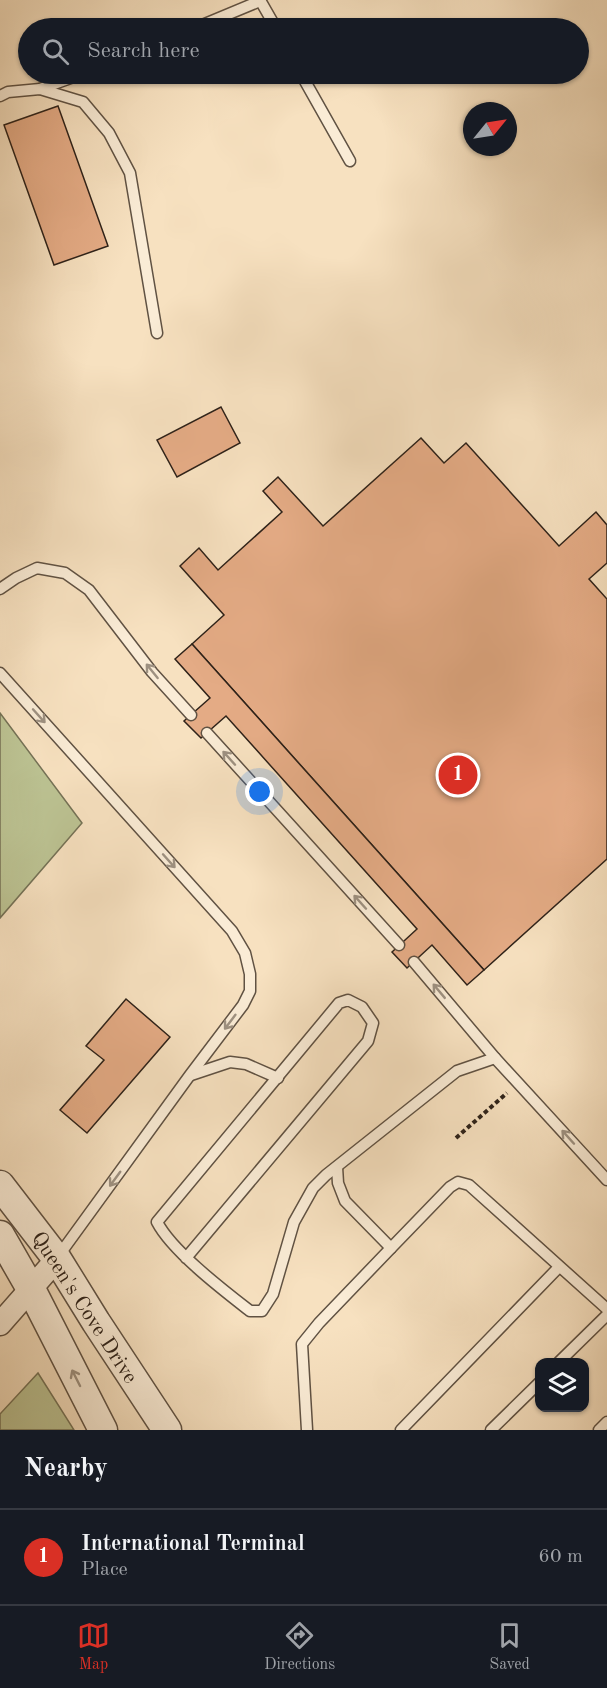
<!DOCTYPE html>
<style>
body{margin:0;font-family:"Old Standard TT",serif;background:#242831;color:#f1f3f6}
.controls{position:absolute;right:18px;bottom:18px;display:grid;overflow:hidden;border-radius:12px;box-shadow:0 2px 4px #0004}
.controls button{width:54px;height:54px;display:grid;place-items:center;padding:0;border:0;border-bottom:2px solid #363941;background:#171b24;color:#f1f3f6;font:30px sans-serif}
.compass{position:absolute;left:463px;top:102px;width:54px;height:54px;border-radius:50%;background:#171b24;box-shadow:0 2px 4px #0004;rotate:60deg}
.you{position:absolute;left:260px;top:792px;width:21px;height:21px;margin:-15px;border:4px solid #fff;border-radius:50%;background:#1a73e8;box-shadow:0 0 0 9px #1a73e833}
.badge{display:grid;place-items:center;width:39px;height:39px;border-radius:50%;background:#d93025;color:#fff;font-size:20px;font-weight:700}
.pin{position:absolute;translate:-50% -50%;border:3px solid #fff;box-shadow:0 2px 6px #0006}
.list{margin:0;padding:0;list-style:none}
h2{display:flex;justify-content:space-between;align-items:center;height:78px;margin:0;padding:0 24px;font-size:26px}
h2 small{font-size:20px;font-weight:400;color:#9ea1a6}
.list li{display:grid;grid-template-columns:39px 1fr auto;gap:18px;align-items:center;box-sizing:border-box;height:96px;padding:0 24px;border-top:2px solid #363941}
.list b{display:block;font-size:22px;white-space:nowrap}
.list p{margin:0;font-size:20px;white-space:nowrap;color:#9ea1a6}
.list em{font-size:20px;font-style:normal;color:#9ea1a6}
.icon{flex:none;width:33px;height:33px;fill:none;stroke:currentColor;stroke-width:2;stroke-linecap:round;stroke-linejoin:round}
.map{position:relative;flex:none;width:607px;height:1430px;overflow:hidden}
.search{position:absolute;background:#171b24;box-shadow:0 2px 4px #0004;left:18px;right:18px;top:18px;height:66px;display:flex;align-items:center;gap:15px;box-sizing:border-box;padding:0 21px;border-radius:33px;color:#9ea1a6;font-size:22px}
.sheet{height:174px;background:#171b24}
nav{display:flex;justify-content:space-around;align-items:center;box-sizing:border-box;height:84px;border-top:2px solid #363941;background:#171b24;font-size:16px;color:#9ea1a6}
nav a{display:grid;justify-items:center;gap:3px}
nav .on{color:#d93025}
.map>svg:first-child{display:block}
</style>
<div class="map">
<svg width="607" height="1430" viewBox="0 0 607 1430">
<rect width="100%" height="100%" fill="#f7e1c0"/>
<filter id="stains"><feTurbulence type="fractalNoise" baseFrequency=".00333" numOctaves="4"/><feColorMatrix values="0 0 0 0 .2 0 0 0 0 .09 0 0 0 0 .02 0 0 0 .5 -.17"/></filter>
<radialGradient id="worn" r=".72"><stop offset=".6" stop-color="#630" stop-opacity="0"/><stop offset="1" stop-color="#630" stop-opacity=".3"/></radialGradient>
<g fill="#bcc393" stroke="#757256" stroke-width="1.5">
<polygon points="0,713 82,823 0,918"/>
<polygon points="38,1373 74,1430 0,1430 0,1414"/>
</g>
<g fill="#e4ab85" stroke="#2e2219" stroke-width="1.5">
<polygon points="58,106 108,246 54,265 4,125"/>
<polygon points="221,407 240,443 177,477 157,440"/>
<polygon points="421,438 444,463 466,443 559,546 596,512 607,525 607,563 589,579 607,599 607,859 484,970 192,644 224,615 180,566 199,548 218,570 282,512 263,491 278,477 323,526"/>
<polygon points="192,644 484,970 467,985 432,945 407,968 392,952 417,929 226,716 201,738 184,721 210,698 175,659"/>
<polygon points="126,999 170,1037 87,1133 60,1110 104,1060 86,1046"/>
</g>
<g fill="none" stroke-linecap="round" stroke-linejoin="round">
<defs>
<g id="service">
<polyline points="260,0 276,28"/>
<polyline points="195,28 260,1"/>
<polyline points="301,74 350,161"/>
<polyline points="40,89 82,74"/>
<polyline points="0,96 8,92 40,89 83,102 109,133 130,173 157,333"/>
<polyline points="0,589 16,578 37,568 65,573 89,590 152,672 191,715"/>
<polyline points="0,673 232,931 245,953 250,974 250,991 243,1005 190,1075 57,1258"/>
<polyline points="207,733 399,945"/>
<polyline points="414,962 495,1058 607,1180"/>
<polyline points="191,1075 230,1062 246,1064 278,1078"/>
<polyline points="337,1167 338,1183 345,1201 391,1248 450,1187 458,1182 469,1185 607,1309"/>
<path d="M186 1258 368 1041 373 1023 362 1007 348 1000 339 1003 157 1222C172 1251 223 1290 250 1311H262L273 1294 294 1222 313 1188 326 1175 457 1071 495 1058"/>
<polyline points="559,1362 607,1315"/>
<polyline points="307,1430 302,1344 319,1323 391,1248"/>
<polyline points="401,1430 559,1267"/>
<polyline points="491,1430 540,1382"/>
<polyline points="599,1430 607,1422"/>
</g>
<polyline id="minor" points="0,1324 57,1259"/>
<g id="tertiary">
<polyline points="0,1185 57,1259 96,1322 167,1430"/>
<polyline points="0,1235 31,1289 103,1430"/>
</g>
</defs>
<use href="#service" stroke="#605243" stroke-width="13"/>
<use href="#minor" stroke="#605243" stroke-width="25"/>
<use href="#tertiary" stroke="#605243" stroke-width="31"/>
<polyline stroke="#2e2219" stroke-width="4" stroke-dasharray="4.5 3" stroke-linecap="butt" points="456,1138 507,1093"/>
<use href="#service" stroke="#faecd6" stroke-width="10"/>
<use href="#minor" stroke="#faecd6" stroke-width="22"/>
<use href="#tertiary" stroke="#faecd6" stroke-width="28"/>
</g>
<defs><path id="oneway-shaft" d="M-6 0H5M1.5-3L5.5 0L1.5 3" fill="none" stroke-width="1.6" stroke-linecap="round" stroke-linejoin="round" transform="scale(1.5)"/></defs>
<g stroke="#9e9181">
<use href="#oneway-shaft" transform="translate(152 671) rotate(-129)"/>
<use href="#oneway-shaft" transform="translate(39 716) rotate(48)"/>
<use href="#oneway-shaft" transform="translate(229 758) rotate(-132)"/>
<use href="#oneway-shaft" transform="translate(169 861) rotate(48)"/>
<use href="#oneway-shaft" transform="translate(360 902) rotate(-132)"/>
<use href="#oneway-shaft" transform="translate(439 991) rotate(-130)"/>
<use href="#oneway-shaft" transform="translate(230 1022) rotate(127)"/>
<use href="#oneway-shaft" transform="translate(568 1137) rotate(-132)"/>
<use href="#oneway-shaft" transform="translate(115 1179) rotate(126)"/>
<use href="#oneway-shaft" transform="translate(76 1378) rotate(-117)"/>
</g>
<g text-anchor="middle" stroke-width="4.5" stroke-linejoin="round" paint-order="stroke">
<g font-size="21" fill="#2e2219" stroke="#faecd6">
<text transform="translate(85 1307) rotate(57)" y="7">Queen's Cove Drive</text>
</g>
</g>
<rect width="100%" height="100%" filter="url(#stains)"/>
<rect width="100%" height="100%" fill="url(#worn)"/>
</svg>
<div class="controls">
<button><svg class="icon" aria-label="layers" viewBox="0 0 24 24"><path d="M12 4l9 5-9 5-9-5zM3 14l9 5 9-5"/></svg></button>
</div>
<svg class="compass" viewBox="-18 -18 36 36"><path d="M0-13l5 13h-10z" fill="#e53935"/><path d="M0 13l5-13h-10z" fill="#9ea1a6"/></svg>
<div class="you"></div>
<div class="pin badge" style="left:458px;top:775px">1</div>
<div class="search"><svg class="icon" aria-label="search" viewBox="0 0 24 24"><circle cx="10" cy="10" r="6"/><path d="M15 15l6 6"/></svg>Search here</div>
</div>
<section class="sheet">
<h2>Nearby<small></small></h2>
<ul class="list">
<li><span class="badge">1</span><div><b>International Terminal</b><p>Place</p></div><em>60 m</em></li>
</ul>
</section>
<nav>
<a class="on"><svg class="icon" aria-label="map" viewBox="0 0 24 24"><path d="M3 6l6-2 6 2 6-2v14l-6 2-6-2-6 2zM9 4v14M15 6v14"/></svg>Map</a>
<a><svg class="icon" aria-label="directions" viewBox="0 0 24 24"><path d="M12 3l9 9-9 9-9-9zM9 14v-3h6M13 9l2 2-2 2"/></svg>Directions</a>
<a><svg class="icon" aria-label="saved" viewBox="0 0 24 24"><path d="M7 4h10v16l-5-4-5 4z"/></svg>Saved</a>
</nav>
